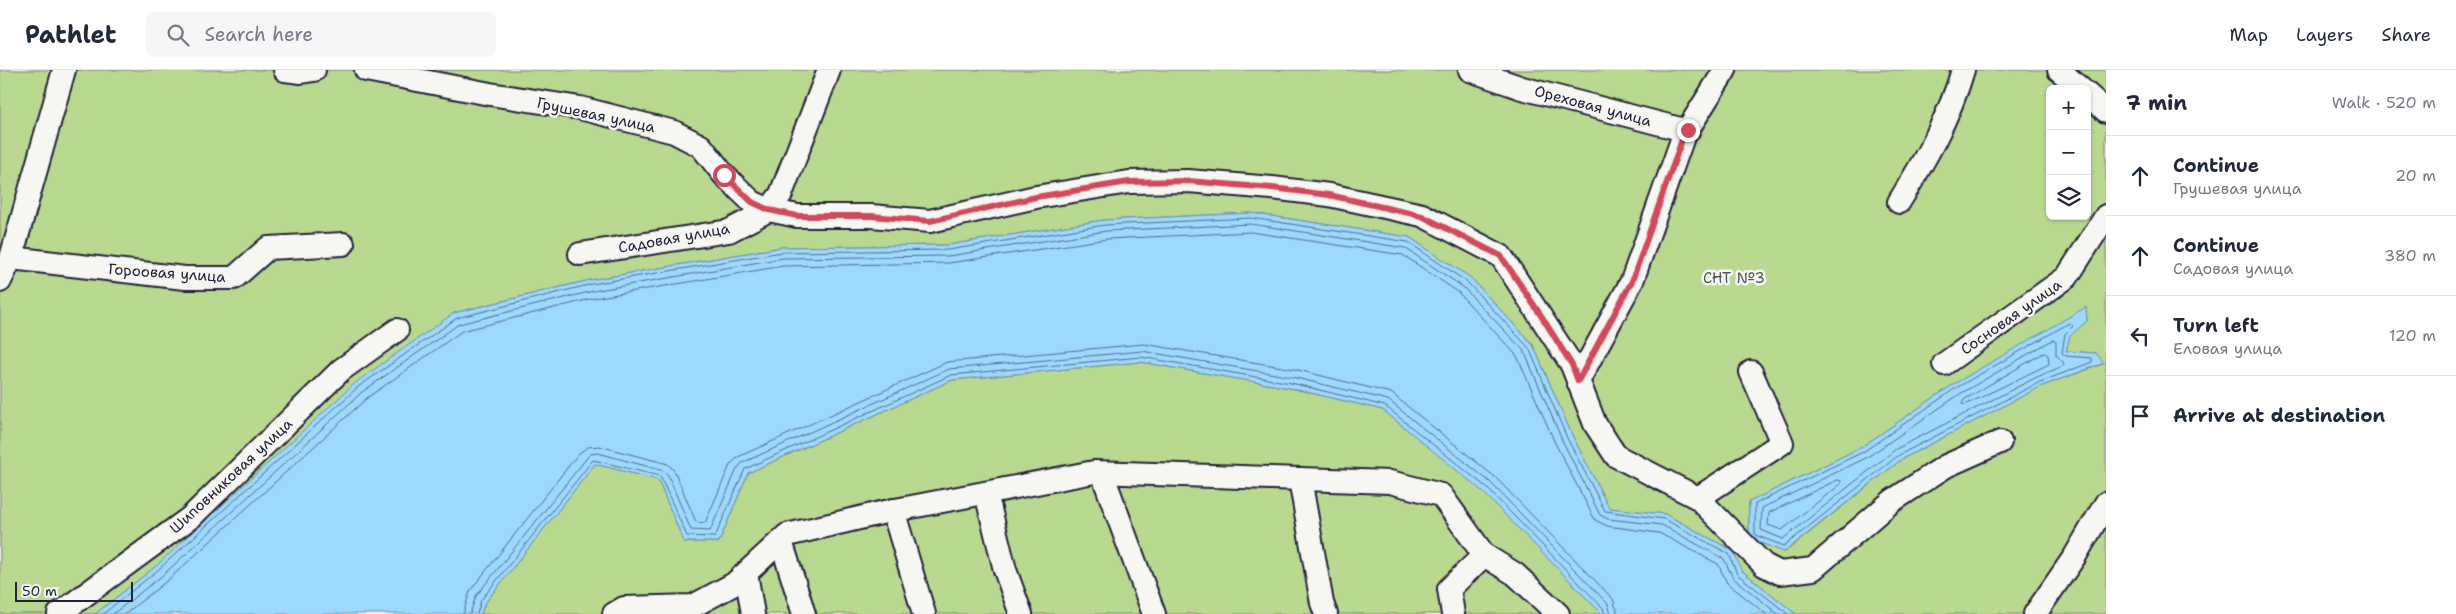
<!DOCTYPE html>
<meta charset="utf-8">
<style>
body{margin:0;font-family:"Shantell Sans",sans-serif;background:#f6f6f7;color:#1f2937}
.controls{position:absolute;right:15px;top:15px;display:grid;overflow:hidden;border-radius:8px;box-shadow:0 1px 4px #0004}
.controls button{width:45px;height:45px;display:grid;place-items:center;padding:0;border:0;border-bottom:1px solid #e0e1e3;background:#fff;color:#1f2937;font:25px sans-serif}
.scale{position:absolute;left:15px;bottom:12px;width:118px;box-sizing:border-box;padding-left:5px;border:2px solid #22223b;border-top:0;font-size:14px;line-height:18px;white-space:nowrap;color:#22223b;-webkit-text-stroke:4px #f6f6f2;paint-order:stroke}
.stop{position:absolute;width:15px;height:15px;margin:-11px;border:4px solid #d1495b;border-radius:50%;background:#fff}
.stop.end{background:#d1495b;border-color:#fff;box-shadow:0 1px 5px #0008}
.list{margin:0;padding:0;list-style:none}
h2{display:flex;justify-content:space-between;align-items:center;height:65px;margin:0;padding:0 20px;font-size:21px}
h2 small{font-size:16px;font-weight:400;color:#747a83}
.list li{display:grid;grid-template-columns:32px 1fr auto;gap:15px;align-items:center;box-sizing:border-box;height:80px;padding:0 20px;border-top:1px solid #e0e1e3}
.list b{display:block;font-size:19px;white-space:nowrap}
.list p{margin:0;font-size:16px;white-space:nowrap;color:#747a83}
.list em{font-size:16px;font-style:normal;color:#747a83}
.icon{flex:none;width:28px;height:28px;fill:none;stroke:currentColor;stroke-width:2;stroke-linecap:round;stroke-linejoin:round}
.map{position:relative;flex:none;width:2106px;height:544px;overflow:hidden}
header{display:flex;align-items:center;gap:30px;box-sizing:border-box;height:70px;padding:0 25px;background:#fff;border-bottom:1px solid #e0e1e3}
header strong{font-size:24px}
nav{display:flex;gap:28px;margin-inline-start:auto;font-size:18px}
.search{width:350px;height:45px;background:#f6f6f7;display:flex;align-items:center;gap:12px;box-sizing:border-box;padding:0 18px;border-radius:8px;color:#747a83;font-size:19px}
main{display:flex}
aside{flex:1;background:#fff}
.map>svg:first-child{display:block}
</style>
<header>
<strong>Pathlet</strong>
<div class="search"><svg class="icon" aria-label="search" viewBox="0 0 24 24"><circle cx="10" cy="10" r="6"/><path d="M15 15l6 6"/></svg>Search here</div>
<nav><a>Map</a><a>Layers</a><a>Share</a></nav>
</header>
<main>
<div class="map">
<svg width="2106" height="544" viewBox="0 0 2106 544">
<rect width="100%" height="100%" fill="#f8ece8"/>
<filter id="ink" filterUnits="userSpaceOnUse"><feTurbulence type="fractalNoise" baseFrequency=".02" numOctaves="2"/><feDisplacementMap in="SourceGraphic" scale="10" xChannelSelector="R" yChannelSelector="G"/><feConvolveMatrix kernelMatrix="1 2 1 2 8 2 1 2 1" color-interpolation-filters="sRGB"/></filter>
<g filter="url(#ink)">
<g fill="#b9d890" stroke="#6e7d66" fill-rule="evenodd">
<path d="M0 0H2106V544H1796L1741 500 1734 484 1751 469 1785 482 1902 389 2042 316 2103 294 2096 283 2066 281 2070 265 2087 251 2086 238 1954 314 1860 378 1749 432V467L1733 481 1665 444 1609 438 1572 365 1533 275 1471 208 1409 167 1251 143 1104 150 948 175 782 177 590 210 454 243 155 497 95 544H0ZM2050 19H2087V146H2050Z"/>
<polygon points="1140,292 1290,318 1383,340 1482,420 1602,544 481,544 485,533 595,394 658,410 684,472 719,472 748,403 952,310"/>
</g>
<polygon fill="#9dd8fd" stroke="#6c8faf" points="1251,143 1409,167 1471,208 1533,275 1572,365 1609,438 1665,444 1733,481 1749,467 1749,432 1860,378 1954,314 2086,237 2087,251 2070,266 2066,281 2096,283 2104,293 2042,316 1902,389 1784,482 1751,469 1735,484 1741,500 1796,544 1602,544 1482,421 1383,340 1290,318 1140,292 952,310 748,403 719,472 684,472 658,410 595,394 485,533 481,544 95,544 155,497 355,313 454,243 590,210 782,177 948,175 1104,150"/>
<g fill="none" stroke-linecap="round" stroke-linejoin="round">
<g stroke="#536b89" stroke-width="1">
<polygon points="2070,253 2073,256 2065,264 2062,283 2066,286 2092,288 2092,292 2040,312 1899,385 1784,476 1755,465 1755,434 1863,382 1956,318"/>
<polygon points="2053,270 2056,272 2056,285 2064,293 2063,296 2037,307 1896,379 1783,469 1761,460 1762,438 1866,388 1960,324"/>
<polygon points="2044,283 2048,285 2049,294 1965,335 1962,334 1964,330"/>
<polygon points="1838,410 1841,411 1841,414 1782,460 1768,455 1769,443"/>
<polyline points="103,544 158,500 358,317 457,248 592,214 782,182 948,180 1105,155 1251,148 1408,172 1467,212 1529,278 1567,368 1605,441 1664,449 1729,484 1737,504 1788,544"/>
<polyline points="113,544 163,505 362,322 459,254 593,221 783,188 949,186 1106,161 1251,154 1405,178 1463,217 1524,281 1562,370 1600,445 1608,449 1662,455 1724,489 1733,508 1778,544"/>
<polyline points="125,544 168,510 367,328 462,261 594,228 783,196 949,193 1107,169 1251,162 1403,185 1458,222 1517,286 1555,373 1595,450 1607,456 1659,463 1718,494 1727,513 1766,544"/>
<polyline points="463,544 470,521 579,383 588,377 599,376 668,394 675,402 696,452 705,453 730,395 738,387 947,292 1144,274 1294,299 1391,323 1495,407 1613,529 1618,544"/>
<polyline points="470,544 476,526 590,384 598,383 664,401 668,405 691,460 710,461 737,399 742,393 949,299 1142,281 1292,307 1388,330 1490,412 1608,534 1611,544"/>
<polyline points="477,544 481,530 593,390 660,406 687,466 715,467 745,399 951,305 1141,287 1291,313 1385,336 1486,417 1603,538 1605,544"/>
</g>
<defs>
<g id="minor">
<polyline points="285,0 301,2 314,0"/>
<polyline points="366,0 490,24 580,38 674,62 701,76 724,105 752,132 769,140 781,124 829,0"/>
<polyline points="1470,0 1522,18 1688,61"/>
<polyline points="2059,0 2081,19"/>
<polyline points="2087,24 2106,41"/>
<path d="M1899 132C1925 90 1949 48 1963 0"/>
<polyline points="580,184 729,161 769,140 797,146 871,146 930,151 1036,127 1129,112 1188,111 1272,118 1329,125 1422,145 1501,186 1572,295 1595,354 1616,386 1698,428 1764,495 1780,503 1813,499 1892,431 1946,396 2000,372"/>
<polyline points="11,188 185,208 234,208 268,178 343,174"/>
<polyline points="0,211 11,188 64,0"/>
<polyline points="1944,294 2067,207 2106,146"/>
<polyline points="1578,311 1632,211 1683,67 1725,0"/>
<polyline points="1102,403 1154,544"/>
<polyline points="1300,409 1322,533 1326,544"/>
<polyline points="986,423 1005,500 1021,544"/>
<polyline points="1698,428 1782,373 1751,302"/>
<polyline points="893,440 924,544"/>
<polyline points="781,471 804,544"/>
<polyline points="746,503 753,544"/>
<polyline points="59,544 191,447 341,300 397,260"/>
<polyline points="614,544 624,538 693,536 734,514 787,465 885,442 1094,402 1390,412 1441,425 1484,485 1515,504 1558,544"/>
<polyline points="1453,544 1449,519 1484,485"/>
<polyline points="2035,544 2075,486 2106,433"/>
</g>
</defs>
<use href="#minor" stroke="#22223b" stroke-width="26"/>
<use href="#minor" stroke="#f6f6f2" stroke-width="22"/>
</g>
</g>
<g fill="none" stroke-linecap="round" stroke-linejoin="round" filter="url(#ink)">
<polyline stroke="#d1495b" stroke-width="6" points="724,105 752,132 769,140 797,146 871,146 930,151 1036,127 1129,112 1188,111 1272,118 1329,125 1422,146 1501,186 1542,247 1572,295 1578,311 1632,211 1683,67 1688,60"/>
</g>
<g text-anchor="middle" stroke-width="5" stroke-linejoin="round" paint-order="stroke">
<g font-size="15" fill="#22223b" stroke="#f6f6f2">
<text transform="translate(1593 36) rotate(15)" y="5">Ореховая улица</text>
<text transform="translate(596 45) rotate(12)" y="5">Грушевая улица</text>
<text transform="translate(674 168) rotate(-10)" y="5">Садовая улица</text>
<text transform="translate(167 203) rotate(4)" y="5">Гороовая улица</text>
<text transform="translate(2011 247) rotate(-35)" y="5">Сосновая улица</text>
<text transform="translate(231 406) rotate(-43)" y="5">Шиповниковая улица</text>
</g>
<g font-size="15" fill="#4f5954" stroke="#f6f6f2">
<text x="1734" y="213">СНТ №3</text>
</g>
</g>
</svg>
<div class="controls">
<button>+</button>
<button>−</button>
<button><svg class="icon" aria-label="layers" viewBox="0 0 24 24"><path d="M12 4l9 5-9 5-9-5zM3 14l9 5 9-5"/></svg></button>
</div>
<div class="scale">50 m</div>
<div class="stop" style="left:724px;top:105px"></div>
<div class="stop end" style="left:1688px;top:60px"></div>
</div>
<aside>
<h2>7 min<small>Walk · 520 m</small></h2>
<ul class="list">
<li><svg class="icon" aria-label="ahead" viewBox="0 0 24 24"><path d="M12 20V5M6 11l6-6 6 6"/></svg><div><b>Continue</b><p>Грушевая улица</p></div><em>20 m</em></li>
<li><svg class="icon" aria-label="ahead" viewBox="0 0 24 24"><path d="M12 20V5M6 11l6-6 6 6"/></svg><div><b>Continue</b><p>Садовая улица</p></div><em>380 m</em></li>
<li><svg class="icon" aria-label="left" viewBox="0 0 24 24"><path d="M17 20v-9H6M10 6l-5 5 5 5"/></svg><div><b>Turn left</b><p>Еловая улица</p></div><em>120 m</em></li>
<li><svg class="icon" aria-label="arrive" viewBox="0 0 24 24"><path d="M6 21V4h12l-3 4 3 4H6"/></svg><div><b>Arrive at destination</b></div></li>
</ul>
</aside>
</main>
